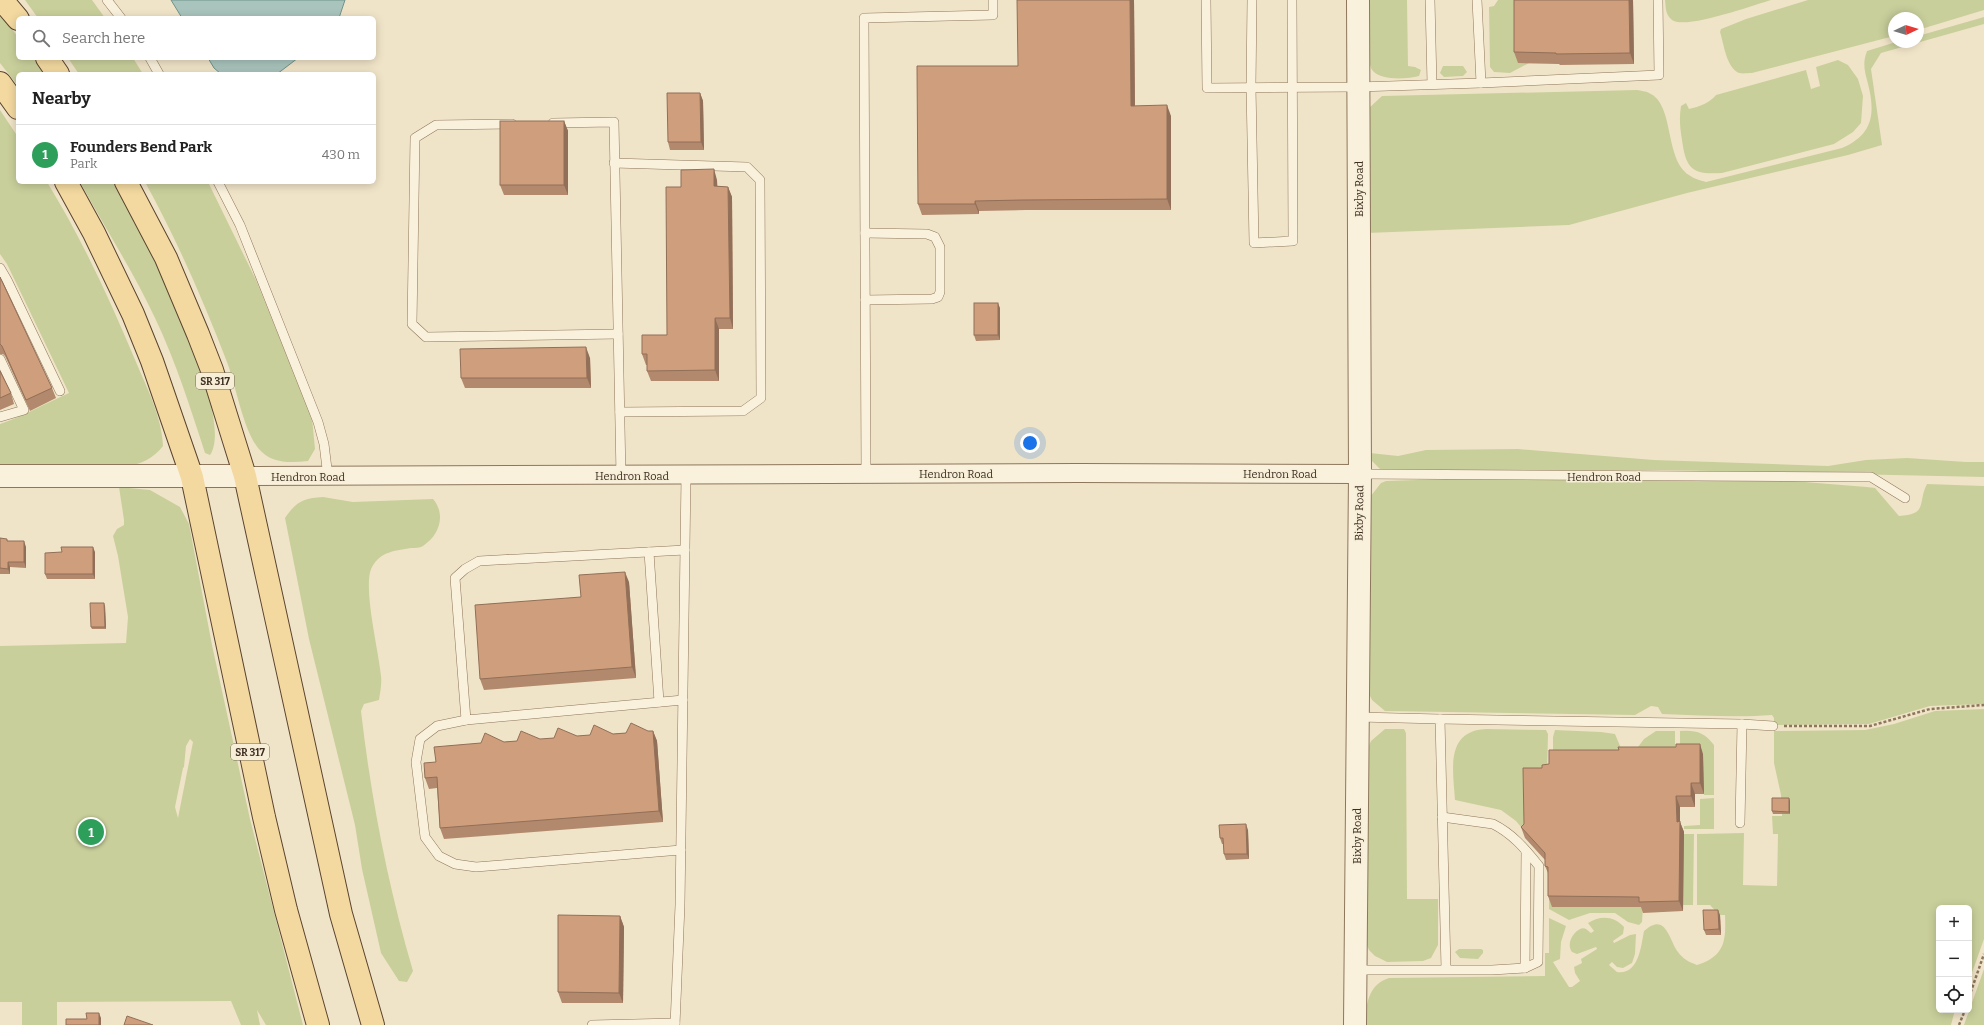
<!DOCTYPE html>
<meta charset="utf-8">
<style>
body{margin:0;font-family:Bitter,serif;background:#f2f2f2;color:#222}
.controls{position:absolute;right:12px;bottom:12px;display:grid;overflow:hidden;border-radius:6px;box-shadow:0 2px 10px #0003}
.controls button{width:36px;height:36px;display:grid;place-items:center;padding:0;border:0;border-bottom:1px solid #e0e0e0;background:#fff;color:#222;font:20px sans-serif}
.compass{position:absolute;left:1888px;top:12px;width:36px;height:36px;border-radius:50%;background:#fff;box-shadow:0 2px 10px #0003;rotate:86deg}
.you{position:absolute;left:1030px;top:443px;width:14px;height:14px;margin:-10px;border:3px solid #fff;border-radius:50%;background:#1a73e8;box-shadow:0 0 0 6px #1a73e833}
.badge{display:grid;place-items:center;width:26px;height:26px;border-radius:50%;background:#0b8043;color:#fff;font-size:13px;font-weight:700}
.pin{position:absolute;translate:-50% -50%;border:2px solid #fff;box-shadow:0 1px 4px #0006}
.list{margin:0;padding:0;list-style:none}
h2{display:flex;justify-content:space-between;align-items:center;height:52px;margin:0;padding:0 16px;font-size:17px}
h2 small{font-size:13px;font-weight:400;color:#767676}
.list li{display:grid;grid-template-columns:26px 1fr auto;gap:12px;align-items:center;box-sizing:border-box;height:60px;padding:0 16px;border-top:1px solid #e0e0e0}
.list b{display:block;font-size:15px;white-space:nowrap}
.list p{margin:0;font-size:13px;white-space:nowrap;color:#767676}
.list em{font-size:13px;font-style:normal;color:#767676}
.icon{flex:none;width:22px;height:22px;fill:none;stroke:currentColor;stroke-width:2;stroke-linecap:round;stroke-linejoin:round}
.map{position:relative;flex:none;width:1984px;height:1025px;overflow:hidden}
.search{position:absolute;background:#fff;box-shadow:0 2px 10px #0003;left:16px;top:16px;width:360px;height:44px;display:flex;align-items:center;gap:10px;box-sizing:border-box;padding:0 14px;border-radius:6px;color:#767676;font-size:15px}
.panel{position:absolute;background:#fff;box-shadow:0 2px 10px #0003;left:16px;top:72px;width:360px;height:112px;border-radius:6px}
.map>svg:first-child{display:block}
</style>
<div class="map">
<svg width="1984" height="1025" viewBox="0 0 1984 1025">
<rect width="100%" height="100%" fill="#f0e4c8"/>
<g fill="#c9cf9b" fill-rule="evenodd">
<polygon points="25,0 92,0 105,18 38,18"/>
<path d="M1367 0H1407L1408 66 1415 67 1421 70 1419 76C1407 79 1382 81 1373 71 1370 68 1370 63 1369 59L1367 58Z"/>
<polygon points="1498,0 1518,0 1518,62 1529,63 1510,73 1494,72 1490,67 1489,7 1494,6"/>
<path d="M1665 0H1771C1754 5 1685 30 1672 20 1665 14 1666 8 1665 0Z"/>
<path d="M1808 0H1984V10L1918 30V18H1894V36L1752 73C1748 73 1743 74 1739 73 1726 67 1724 44 1720 32L1721 29 1746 19Z"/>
<polygon points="0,14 18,37 18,58 34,58 45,74 18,74 18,86 0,63"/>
<path d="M1984 17V24L1881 53 1871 69 1882 145 1848 155 1687 193 1569 225 1367 233 1369 108 1382 96 1637 90C1641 91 1646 91 1649 93 1675 104 1664 159 1689 175 1694 179 1700 180 1706 182L1842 148C1872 135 1876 115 1868 84 1865 72 1862 64 1867 51L1896 42H1918V36Z"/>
<polygon points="68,58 133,58 143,74 79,74"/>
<path d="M1838 60 1848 65 1858 79 1863 96 1861 123 1853 132 1834 144 1722 173C1692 175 1686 169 1682 140 1680 128 1679 118 1681 106L1686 103 1689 109C1699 107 1711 102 1716 95L1806 70 1811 89 1820 86 1816 67Z"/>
<polygon points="1443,66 1463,66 1467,72 1463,76 1444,77 1440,73"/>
<path d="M0 110 18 137V182H47C82 239 110 300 136 362 147 388 162 417 163 446 153 459 141 464 125 467L0 468V424C24 416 46 403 69 393L7 264 0 254Z"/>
<path d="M80 182H115C138 226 238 414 210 455L205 453C190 407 176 362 155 318 133 271 105 228 80 182Z"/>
<path d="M145 182H208L256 280 312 418 315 449 308 461C290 463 271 464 258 448 243 429 236 386 227 362 203 300 177 240 145 182Z"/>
<polygon points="1518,449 1654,460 1828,466 1866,460 1907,458 1966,462 1984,462 1984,477 1663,470 1521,471 1380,469 1372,461 1370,453 1398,456 1426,450"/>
<path d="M1446 479 1792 481 1867 487 1875 488 1899 516C1929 514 1917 503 1927 484L1984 486V704L1930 706 1869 724 1774 725V718L1772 715C1736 718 1698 715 1662 714L1658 707 1651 706 1635 715 1385 711 1372 700 1368 692 1370 497 1381 483 1386 481Z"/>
<path d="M119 487 150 490 180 507 189 524 212 645 250 819 303 1025H266L257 1010 260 1025H241L231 1001 57 1002V1025H22V1002H0V646L126 643 128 617 118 556 113 536 117 529 124 525V520ZM190 739 193 742 178 818 175 807 183 768 184 767 186 746Z"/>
<path d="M323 497 353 502 433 499C446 514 440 535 423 546 420 548 415 548 411 548 395 551 381 551 372 567 362 585 379 652 381 676 382 684 380 693 379 700L364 704 361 711C371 798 388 886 413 971L407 982 399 981 381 953 362 869 355 825 309 639 285 518C296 502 303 498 323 497Z"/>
<path d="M1984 709V939L1969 981V908H1939V1010H1955L1951 1025H1364C1367 1005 1367 985 1389 978L1545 976V953H1549V918L1566 926 1561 942 1560 959 1553 962 1569 987H1572L1580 981 1575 973 1574 967 1582 963 1581 959 1597 949 1596 947 1577 954 1572 952C1564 941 1579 925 1586 929 1588 930 1589 932 1591 933L1594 931 1588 923C1601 915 1614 916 1624 927L1623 934 1613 941 1614 943 1630 935 1636 934 1635 954 1632 963 1623 968 1617 967 1612 962 1609 965 1617 972C1639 975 1641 946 1644 931 1666 911 1669 940 1678 952 1683 959 1689 962 1697 965 1725 956 1726 941 1725 915H1719L1710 905H1697V834L1744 833 1743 885 1777 886 1778 834H1773L1772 816H1782V814L1781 795 1774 763V731L1865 730 1894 724 1935 711Z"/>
<polygon points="1385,729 1404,729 1406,733 1407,899 1438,899 1438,945 1431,958 1423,961 1387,962 1375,956 1369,950 1365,941 1368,748 1371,741"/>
<path d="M1486 729 1546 730 1548 734 1547 775 1529 826 1521 827 1516 821 1501 810 1455 800C1453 770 1445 731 1486 729Z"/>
<polygon points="1555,730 1601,732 1615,734 1623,753 1553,760 1553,737"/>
<polygon points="1656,731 1675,731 1675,758 1638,747 1644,739"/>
<path d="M1680 731C1696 730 1704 732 1714 745V795H1704L1703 754 1680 755Z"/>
<polygon points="1714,798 1714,829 1684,829 1684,826 1700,825 1700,799"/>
<polygon points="1684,834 1694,834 1693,905 1683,905"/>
<polygon points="1549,885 1643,907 1642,922 1639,925 1628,922 1615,913 1590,913 1569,920 1549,909"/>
<polygon points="1459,949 1481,949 1483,950 1483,953 1478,959 1460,958 1455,952"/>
<polygon points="1984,969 1984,1025 1964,1025"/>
</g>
<g fill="#a9c4bc" stroke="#6f938a">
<polygon points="171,0 345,0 339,18 182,18"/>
<polygon points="208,58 298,58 277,74 221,74 214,68"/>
</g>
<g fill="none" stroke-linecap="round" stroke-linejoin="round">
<defs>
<g id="service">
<polyline points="107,0 121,18"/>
<polyline points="1206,0 1207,88 1358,87 1481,83 1477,0"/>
<polyline points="1252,0 1251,87 1254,243 1293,241 1292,0"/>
<polyline points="1430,0 1432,84"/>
<polyline points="150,58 159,74"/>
<polyline points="1481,83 1659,75 1658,0"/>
<polyline points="553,123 614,122 621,476"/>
<polyline points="512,124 436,125 415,138 412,324 426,337 618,334"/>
<polyline points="614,163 747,167 760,180 761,398 743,411 620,412"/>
<polyline points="218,182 240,225 318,422 324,444 328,477"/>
<polyline points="865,233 927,234 935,237 940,247 940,292 938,297 932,299 865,300"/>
<polyline points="0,268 7,280 60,391"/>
<polyline points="0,359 24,410 0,417"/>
<polyline points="1360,474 1871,477 1905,498"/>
<polyline points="866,475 864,18 993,15 993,0"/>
<polyline points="649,552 659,702"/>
<polyline points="683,700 466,720 455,578 465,569 479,561 685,550"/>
<polyline points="1358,717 1440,719 1446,969"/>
<polyline points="1440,719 1742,724 1740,823"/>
<polyline points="466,720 437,726 420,739 416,762 425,837 439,856 455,864 476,867 681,850"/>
<polyline points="1742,724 1773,726"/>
<polyline points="1525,968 1526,851"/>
<path d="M1356 970H1492L1525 968 1538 962 1539 866C1525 849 1513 834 1493 824L1442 817"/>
<polyline points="592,1025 675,1023"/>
<polyline points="675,1025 680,905 686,476"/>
</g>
<polyline id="minor" points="245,476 1079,473 1360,474"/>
<g id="tertiary">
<polyline points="0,476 245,476"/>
<polyline points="1355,1025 1360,474 1358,0"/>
</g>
<g id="primary">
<polyline points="2,0 18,19"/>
<polyline points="47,58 58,74"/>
<polyline points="0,83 18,108"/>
<polyline points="66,182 94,233 133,314 152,361 192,477 264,817 286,910 318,1025"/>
<polyline points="126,182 166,258 198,334 212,370 245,476 341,914 373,1025"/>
</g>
</defs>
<use href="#service" stroke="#8d765c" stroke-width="10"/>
<use href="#minor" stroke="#8d765c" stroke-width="20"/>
<use href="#tertiary" stroke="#8d765c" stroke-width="24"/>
<use href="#primary" stroke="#5b4430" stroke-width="24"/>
<g stroke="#8d765c" stroke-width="2.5" stroke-dasharray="3 2" stroke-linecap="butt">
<polyline points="1784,726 1870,726 1930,709 1984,705"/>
<polyline points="1969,997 1984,954"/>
<polyline points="1959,1025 1965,1010"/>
</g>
<use href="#service" stroke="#faf1dc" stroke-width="9"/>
<use href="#minor" stroke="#faf1dc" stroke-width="18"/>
<use href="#tertiary" stroke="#faf1dc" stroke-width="22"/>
<use href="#primary" stroke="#f3d9a0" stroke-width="22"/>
</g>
<g fill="#b2896c">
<polygon points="1134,0 1135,106 1171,116 1171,210 1026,210 979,211 979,214 922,215 918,204 1018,66"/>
<polygon points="1633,0 1634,64 1560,65 1559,64 1518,63 1514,52"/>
<polygon points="700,93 703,101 704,150 670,150 668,142"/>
<polygon points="564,121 568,131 568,195 504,195 500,185"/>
<polygon points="717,180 717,186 728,187 732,197 733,329 719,329 719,381 651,381 647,371 647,365 646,365 642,354 667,335 681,187"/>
<polygon points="0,277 52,388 56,398 30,411 5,356 3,354 0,354"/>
<polygon points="1000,308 1000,340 976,341 974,335"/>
<polygon points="590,358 591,388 465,388 461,378"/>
<polygon points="0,371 11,393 14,404 0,410"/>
<polygon points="0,538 26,547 26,568 10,567 10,574 0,574"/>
<polygon points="95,552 95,579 47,579 45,574"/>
<polygon points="629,582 636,678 484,690 480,679 581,597"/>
<polygon points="105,606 106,629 92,629 91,627"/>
<polygon points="653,731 657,741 663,822 444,839 440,828 437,788 429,789 425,778 436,762 504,742"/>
<polygon points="1676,747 1703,754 1704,794 1695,794 1695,807 1680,807 1680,822 1684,832 1683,911 1643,913 1641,907 1552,907 1548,896 1548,873 1545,866 1545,860 1525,838 1521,827 1524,824 1542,768 1549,764 1619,750"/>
<polygon points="1790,801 1790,814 1773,814 1772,811"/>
<polygon points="1248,830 1249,859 1226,860 1224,854 1224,844 1222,844 1220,838"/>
<polygon points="1720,915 1721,935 1706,935 1704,930"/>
<polygon points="620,916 624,927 623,1003 562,1003 558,992"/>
</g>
<g fill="#916f58">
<polygon points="1130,0 1134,0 1135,116 1131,106"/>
<polygon points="1629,0 1633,0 1634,64 1630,53"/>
<polygon points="700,93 703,101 704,150 701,142"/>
<polygon points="1167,105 1171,116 1171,210 1167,199"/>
<polygon points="564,121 568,131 568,195 564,185"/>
<polygon points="714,169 717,180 718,197 714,186"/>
<polygon points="728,187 732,197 733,329 730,318"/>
<polygon points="975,201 979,211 979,214 975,204"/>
<polygon points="998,303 1000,308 1000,340 998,335"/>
<polygon points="715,318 719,329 719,381 715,370"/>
<polygon points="586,347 590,358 591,388 587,378"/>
<polygon points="24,541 26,547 26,568 24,562"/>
<polygon points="93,547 95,552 95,579 93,574"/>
<polygon points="8,562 10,567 10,574 8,569"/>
<polygon points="625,572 629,582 636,678 632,667"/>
<polygon points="104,603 105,606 106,629 105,627"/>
<polygon points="653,731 657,741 663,822 659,811"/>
<polygon points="1700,744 1703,754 1704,794 1700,783"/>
<polygon points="1691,783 1695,794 1695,807 1691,796"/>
<polygon points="1676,796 1680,807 1680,822 1684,832 1683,911 1679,901 1677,822"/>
<polygon points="1789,798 1790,801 1790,814 1789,812"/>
<polygon points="1246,824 1248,830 1249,859 1247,854"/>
<polygon points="1718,910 1720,915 1721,935 1719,929"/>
<polygon points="620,916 624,927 623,1003 619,993"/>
<polygon points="99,1013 101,1018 101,1025 99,1025"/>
</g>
<g fill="#cf9f7d" stroke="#916f58">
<polygon points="1017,0 1130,0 1131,106 1167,105 1167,199 1022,200 975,201 975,204 918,204 917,66 1018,66"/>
<polygon points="1514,0 1629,0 1630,53 1556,54 1556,53 1514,52"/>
<polygon points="667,93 700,93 701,142 668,142"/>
<rect x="500" y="121" width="64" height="64"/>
<polygon points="714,169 714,186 728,187 730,318 715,318 715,370 647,371 647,354 642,354 642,335 667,335 666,187 681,187 681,170"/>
<polygon points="0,277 52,388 26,400 2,346 0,344"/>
<rect x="974" y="303" width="24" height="32"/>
<polygon points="586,347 587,378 461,378 460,349"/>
<polygon points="0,371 11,393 0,398"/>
<polygon points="0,538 7,539 7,541 24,541 24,562 8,562 8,569 0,568"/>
<polygon points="61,547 93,547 93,574 45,574 45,553 62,552"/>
<polygon points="625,572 632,667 480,679 475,605 581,597 579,575"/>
<polygon points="90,603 104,603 105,627 91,627"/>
<polygon points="631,723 648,731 653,731 659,811 440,828 437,777 425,778 424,763 436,762 434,747 481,743 485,733 504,742 517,741 521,731 540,739 554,738 558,728 577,736 590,735 594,725 613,734 626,733"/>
<polygon points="1676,744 1700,744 1700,783 1691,783 1691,796 1676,796 1677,822 1680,821 1679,901 1639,902 1639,897 1548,896 1548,867 1545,866 1545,853 1521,827 1524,824 1523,768 1542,768 1542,765 1549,764 1549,750 1619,750 1618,747 1676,747"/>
<polygon points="1772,798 1789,798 1789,812 1772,811"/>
<polygon points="1246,824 1247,854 1224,854 1223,838 1220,838 1219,825"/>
<polygon points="1703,910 1718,910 1719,929 1704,930"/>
<polygon points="558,915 620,916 619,993 558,992"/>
<polygon points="86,1013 99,1013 99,1025 66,1025 66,1019 87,1019"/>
<polygon points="127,1016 153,1025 124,1025"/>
</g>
<g text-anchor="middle" stroke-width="3" stroke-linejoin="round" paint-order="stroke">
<g fill="#f7eed8" stroke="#756857" stroke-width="1">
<rect x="196" y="373" width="38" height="16" rx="3"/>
<rect x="231" y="744" width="38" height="16" rx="3"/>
</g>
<g font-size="10" font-weight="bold" fill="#3d2e20">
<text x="215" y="385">SR 317</text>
<text x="250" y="756">SR 317</text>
</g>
<g font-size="11" fill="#3d2e20" stroke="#f7eed8">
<text transform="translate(1359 189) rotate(-90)" y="4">Bixby Road</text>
<text x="956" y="478">Hendron Road</text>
<text x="1280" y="478">Hendron Road</text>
<text x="632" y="480">Hendron Road</text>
<text x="308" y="481">Hendron Road</text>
<text x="1604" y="481">Hendron Road</text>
<text transform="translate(1359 513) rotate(-89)" y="4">Bixby Road</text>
<text transform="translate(1357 836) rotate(-90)" y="4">Bixby Road</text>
</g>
</g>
</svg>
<div class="controls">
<button>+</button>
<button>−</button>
<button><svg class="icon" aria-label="locate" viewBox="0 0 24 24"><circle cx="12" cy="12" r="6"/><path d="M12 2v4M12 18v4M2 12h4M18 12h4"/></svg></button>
</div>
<svg class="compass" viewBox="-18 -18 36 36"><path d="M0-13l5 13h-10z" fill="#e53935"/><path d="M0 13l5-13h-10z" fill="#767676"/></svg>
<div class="you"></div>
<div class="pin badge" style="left:91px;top:832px;background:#2e9e5b">1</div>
<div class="search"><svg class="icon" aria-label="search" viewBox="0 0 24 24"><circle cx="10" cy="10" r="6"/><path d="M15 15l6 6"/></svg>Search here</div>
<section class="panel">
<h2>Nearby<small></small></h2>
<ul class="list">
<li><span class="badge" style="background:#2e9e5b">1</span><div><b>Founders Bend Park</b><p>Park</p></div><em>430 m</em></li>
</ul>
</section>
</div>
